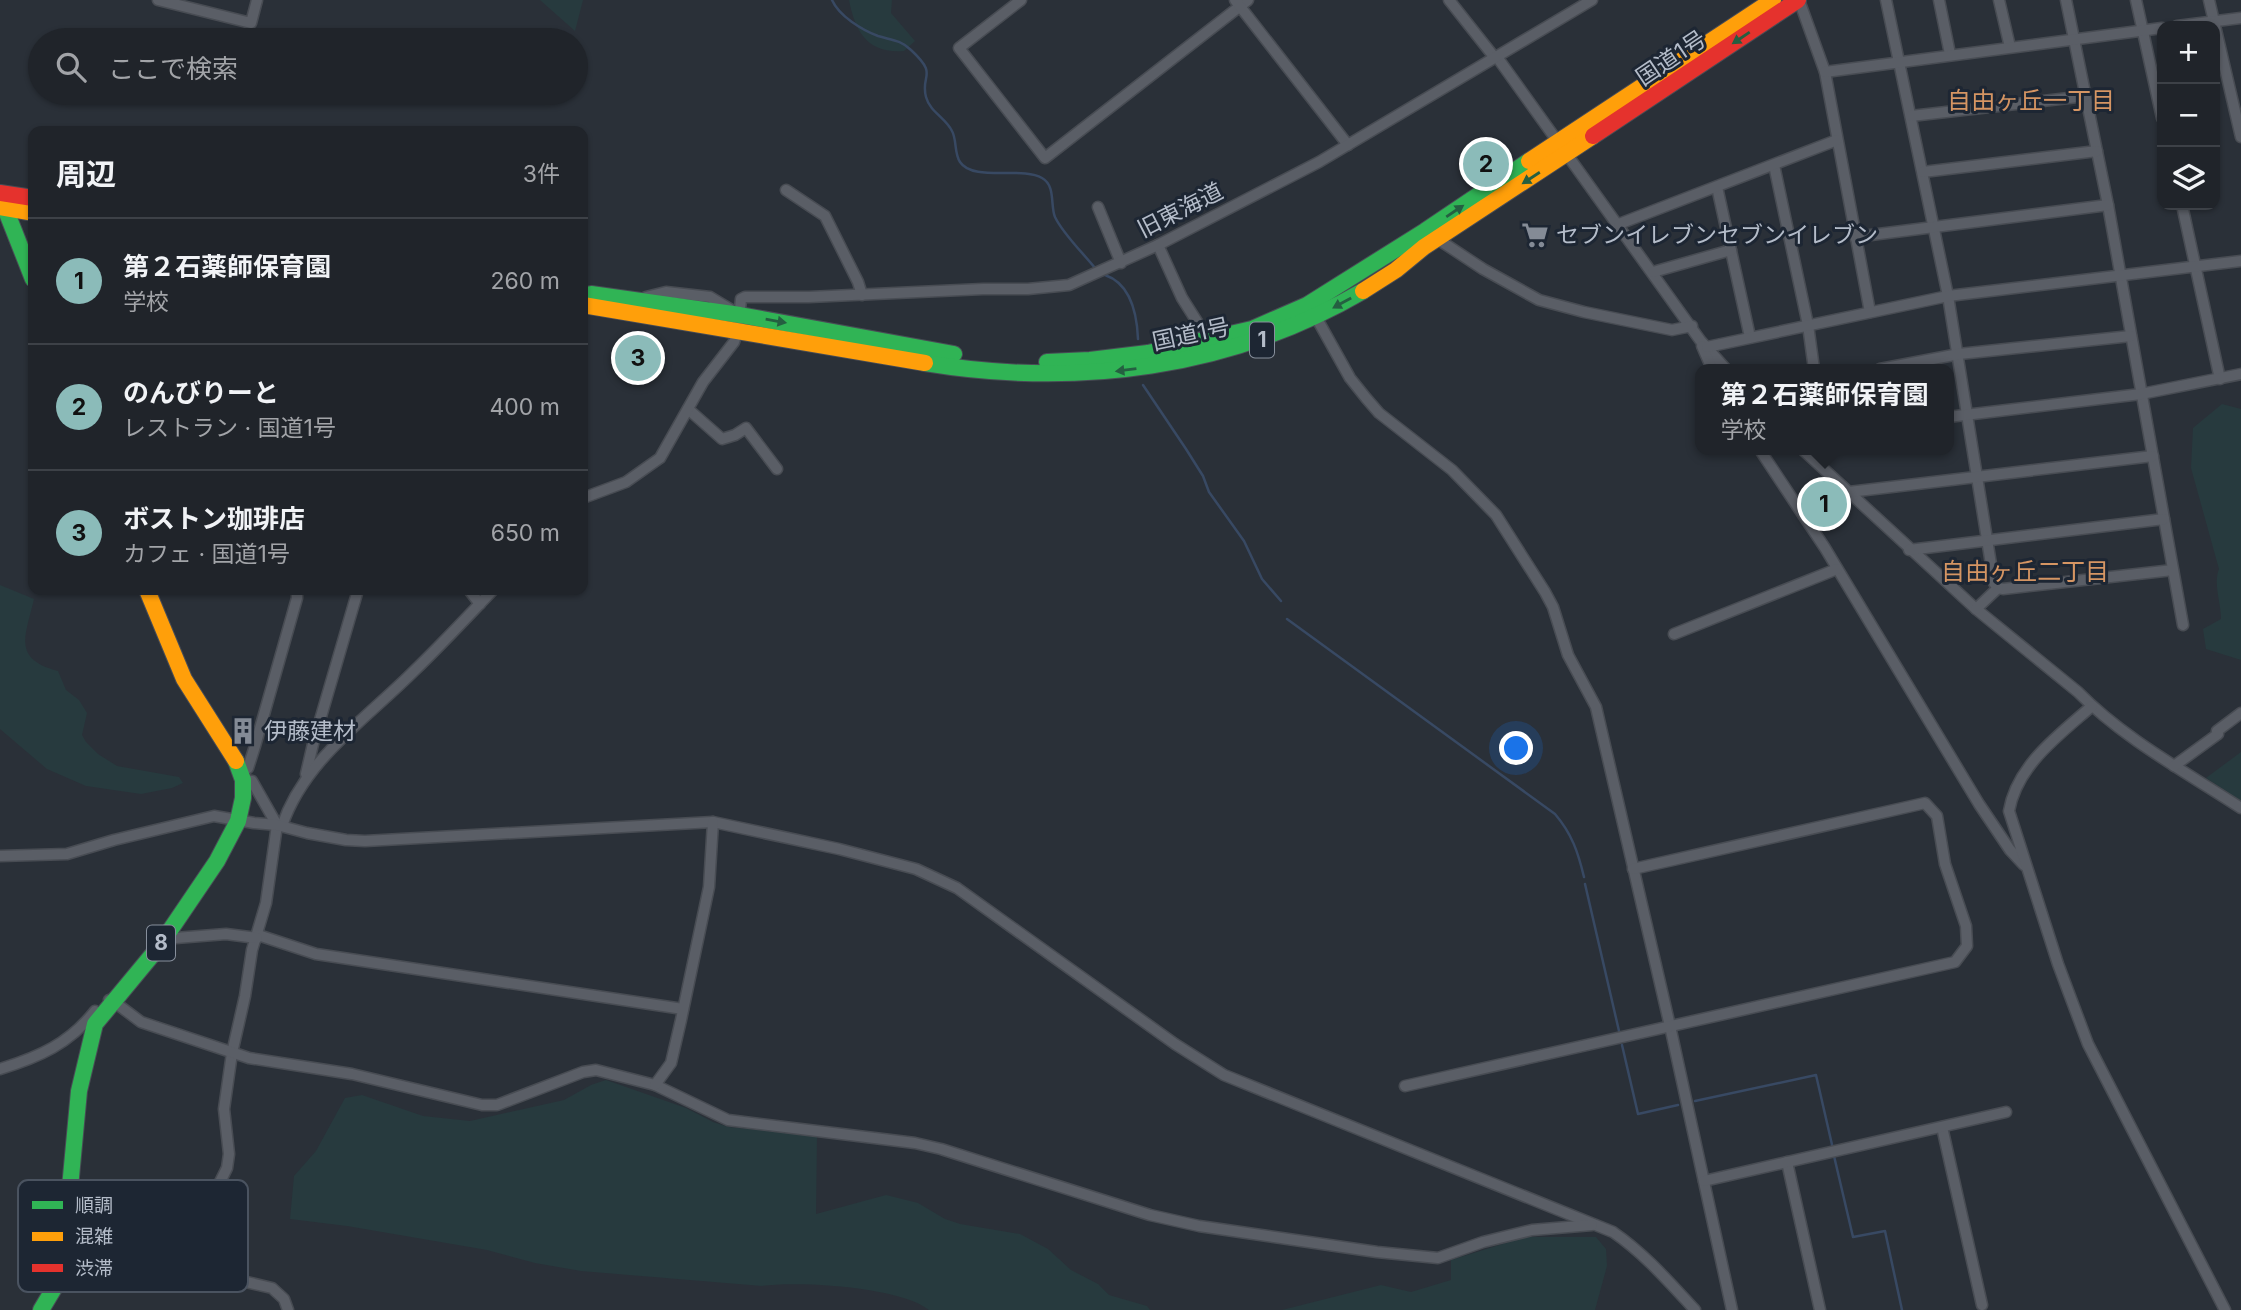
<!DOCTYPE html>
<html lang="ja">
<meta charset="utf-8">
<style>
body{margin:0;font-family:Inter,"Noto Sans JP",sans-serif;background:#282c32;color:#f1f3f6}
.controls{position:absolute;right:21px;top:21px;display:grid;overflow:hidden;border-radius:14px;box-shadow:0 2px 5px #0004}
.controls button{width:63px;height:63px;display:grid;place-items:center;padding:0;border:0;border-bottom:2px solid #3d4147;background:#20242a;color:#f1f3f6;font:35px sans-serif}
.you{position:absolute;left:1517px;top:749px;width:24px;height:24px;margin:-18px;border:5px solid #fff;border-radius:50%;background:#1a73e8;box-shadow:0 0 0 10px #1a73e833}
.badge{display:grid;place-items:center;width:46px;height:46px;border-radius:50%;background:#8bbbb9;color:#111;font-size:23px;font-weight:700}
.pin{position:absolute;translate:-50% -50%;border:4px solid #fff;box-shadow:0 2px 7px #0006}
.popup{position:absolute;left:1695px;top:364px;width:259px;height:91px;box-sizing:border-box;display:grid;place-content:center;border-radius:14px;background:#20242a;filter:drop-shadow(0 2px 5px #0005);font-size:23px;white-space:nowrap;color:#a2a4a8}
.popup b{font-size:26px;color:#f1f3f6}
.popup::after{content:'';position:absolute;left:50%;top:100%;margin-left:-14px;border:14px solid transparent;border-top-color:#20242a}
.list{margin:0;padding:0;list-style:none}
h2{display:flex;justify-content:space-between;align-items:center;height:91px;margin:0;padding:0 28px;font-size:30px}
h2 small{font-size:23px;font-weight:400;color:#a2a4a8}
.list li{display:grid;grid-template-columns:46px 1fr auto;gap:21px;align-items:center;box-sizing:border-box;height:126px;padding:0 28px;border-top:2px solid #3d4147}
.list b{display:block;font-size:26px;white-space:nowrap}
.list p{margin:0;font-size:23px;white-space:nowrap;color:#a2a4a8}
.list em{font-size:23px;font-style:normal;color:#a2a4a8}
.icon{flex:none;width:38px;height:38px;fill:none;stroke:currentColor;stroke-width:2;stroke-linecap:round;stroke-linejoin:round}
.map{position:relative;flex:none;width:2241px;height:1310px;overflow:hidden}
.search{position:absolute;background:#20242a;box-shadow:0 2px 5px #0004;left:28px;top:28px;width:560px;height:77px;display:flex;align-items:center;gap:18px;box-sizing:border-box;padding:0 24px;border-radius:38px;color:#a2a4a8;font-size:26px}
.panel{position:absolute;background:#20242a;box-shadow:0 2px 5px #0004;left:28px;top:126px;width:560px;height:469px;border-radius:14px}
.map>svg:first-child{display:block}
</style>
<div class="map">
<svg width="2241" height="1310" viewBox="0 0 2241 1310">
<rect width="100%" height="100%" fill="#2a3038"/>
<g fill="#273a3e">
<polygon points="540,0 583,0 575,31"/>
<path d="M849 0H892L891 13 915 41 904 51C867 54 855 31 849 0Z"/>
<path d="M2222 404 2241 409V660L2206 649 2203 629 2221 619C2221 602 2213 584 2219 569L2191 468 2193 428Z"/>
<path d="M0 585 34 599C26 635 11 659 58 671L66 690 79 700 87 713 82 735 86 742 98 754 117 766 179 777 183 783 172 788 141 794 86 786 47 769 0 729Z"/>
<polygon points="2241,752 2241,801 2206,778"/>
<path d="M606 1080 686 1108 713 1122 729 1127 817 1136 816 1214 886 1195 918 1203 945 1219 960 1224 1020 1234 1048 1249 1071 1270 1098 1284 1109 1295 1147 1306 1150 1310H929C900 1287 799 1281 762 1286L581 1271 535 1263 487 1250 347 1226 290 1219 294 1176 316 1151 345 1098 362 1095 423 1116 470 1121 564 1100 591 1085Z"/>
<polygon points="1525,1237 1596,1237 1606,1249 1607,1266 1595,1310 1282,1310 1381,1285 1411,1292 1451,1280 1451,1260"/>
</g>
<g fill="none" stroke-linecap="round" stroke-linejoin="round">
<g stroke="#384963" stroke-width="2.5">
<path d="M832 0C839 16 862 30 878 36 891 40 901 40 911 50 939 76 920 74 926 97 930 112 946 118 952 131 957 140 954 153 960 162 973 182 1022 166 1042 178 1056 186 1050 205 1055 217 1063 234 1083 253 1095 268"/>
<path d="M1105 275C1131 284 1137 314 1138 339"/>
<polyline points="1143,385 1186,449 1203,476 1209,492 1244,541 1262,579 1281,601"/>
<path d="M1287 619 1555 814C1572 834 1578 852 1584 877"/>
<polyline points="1585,884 1619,1031"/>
<polyline points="1622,1045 1638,1114 1678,1105"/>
<polyline points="1695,1101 1816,1075 1833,1149"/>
<polyline points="1834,1156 1853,1237 1885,1231 1902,1310"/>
</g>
<defs>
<g id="street">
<polyline points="158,0 251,23 257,0"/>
<polyline points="1021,0 959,48 1045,158 1248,0"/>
<polyline points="1235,0 1348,145"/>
<polyline points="1449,0 1495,58"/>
<polyline points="1799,0 1825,72 1870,312"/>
<polyline points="1886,0 1948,296 1994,583 1998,588 2003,589 2173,570"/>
<polyline points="1939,0 1950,54"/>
<polyline points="1999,0 2010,47"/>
<polyline points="2066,0 2108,205 2183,625"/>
<polyline points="2136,0 2162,118"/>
<polyline points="2209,0 2241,137"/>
<polyline points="2177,26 2241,18"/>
<polyline points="1497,57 1700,340 1726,369"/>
<polyline points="1825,72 2162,28"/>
<polyline points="1911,116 2086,96"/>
<polyline points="1774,165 1808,325 1814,369"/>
<polyline points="1923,172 2097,151"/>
<polyline points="1717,187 1750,337"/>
<polyline points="786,190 825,216 858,282 862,295"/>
<polyline points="2182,205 2220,379"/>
<polyline points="1098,207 1121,263"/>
<polyline points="1619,224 1837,140"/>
<polyline points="1855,237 2108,205"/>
<polyline points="1436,238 1483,269 1539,300 1584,312 1672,330 1692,326"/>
<polyline points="1158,245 1182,298 1201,328 1205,341"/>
<polyline points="1653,272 1731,250"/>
<polyline points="646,297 666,292 710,297 730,309"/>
<polyline points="1316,317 1350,378 1366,398 1379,413 1452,470 1496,515 1545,592 1553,607 1568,655 1596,707 1670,1026 1732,1310"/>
<polyline points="1702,346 1712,369"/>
<polyline points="1707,347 1948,296 2241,261"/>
<polyline points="1880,369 1959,354 2131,336"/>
<polyline points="688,409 722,439 735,435 746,428 777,469"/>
<polyline points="1948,417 2141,394 2241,374"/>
<polyline points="1760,450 1825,548 1979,804 2010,850 2024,865"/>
<path d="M1803 450 1976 609 2078 692C2124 739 2186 772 2241 808"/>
<polyline points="1849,492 2153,456"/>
<polyline points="583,498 626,482 660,458 703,382 734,342 738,330 741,299 745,297 809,297 983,289 1028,289 1069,285 1158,245 1319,162 1592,0"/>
<polyline points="1909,550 2164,519"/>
<polyline points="469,590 480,604"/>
<polyline points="1976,609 1998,588"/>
<polyline points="1674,634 1837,569"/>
<path d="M2092 706C2059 735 2017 765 2009 811L2058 964 2088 1044 2225 1310"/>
<polyline points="2174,766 2218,734 2217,731 2241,713"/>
<polyline points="241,772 248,768 255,746 297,598 297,590"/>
<polyline points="306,774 313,744 358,590"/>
<polyline points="243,780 252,781 277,825 266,903 252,950 245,996 232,1053 224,1109 229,1154 227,1168 186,1251 190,1263 225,1277 272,1288 284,1299 288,1310"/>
<path d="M282 826C304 760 366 719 414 671 441 645 467 617 493 590"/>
<path d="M0 856 67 854 114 840 214 816 254 823 277 825 307 833 346 840 365 841 713 822 839 849 916 869 957 888 1175 1044 1224 1075 1613 1232C1645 1254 1669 1282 1695 1310"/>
<polyline points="258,935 316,954 683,1009"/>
<polyline points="163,939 226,934 257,938"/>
<polyline points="109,1000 113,1001 141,1022 249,1058 352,1074 482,1105 497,1105 583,1072 596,1070 655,1085 728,1120 915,1143 941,1149 1150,1215 1199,1226 1377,1252 1438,1258 1483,1242 1532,1230 1592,1225"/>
<path d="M0 1069C39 1057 69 1044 95 1011"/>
<polyline points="655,1085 671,1063 681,1020 709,887 713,822"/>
<polyline points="1405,1086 1955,962 1967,946 1966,926 1945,864 1937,816 1925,803 1633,869"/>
<polyline points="1942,1127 1982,1305"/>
<polyline points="1787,1162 1820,1310"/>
<polyline points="1704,1181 2006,1112"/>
</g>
<g id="fast">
<polyline points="1,198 33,279"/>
<polyline points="591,294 740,315 954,354"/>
<polyline points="1047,362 1090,360 1148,353 1252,329 1307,305 1425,231 1529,161"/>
<path d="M925 363C1077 388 1229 369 1363 291"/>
<polyline points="41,1310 65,1270 69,1249 68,1209 79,1091 95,1024 158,948 217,861 238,821 243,798 243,780 236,761"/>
</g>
<g id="slow">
<polyline points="1529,161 1773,0"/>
<polyline points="0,207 33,213"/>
<polyline points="1363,291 1396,270 1424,247 1593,136"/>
<polyline points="583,305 925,363"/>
<polyline points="147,590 184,679 236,761"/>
</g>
<g id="jam">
<polyline points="1593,136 1798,0"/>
<polyline points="0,193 33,198"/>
</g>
</defs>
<use href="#street" stroke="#484c53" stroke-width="13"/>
<use href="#fast" stroke="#484c55" stroke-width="18"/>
<use href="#slow" stroke="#484c55" stroke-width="18"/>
<use href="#jam" stroke="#484c55" stroke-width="18"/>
<use href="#street" stroke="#5a5e66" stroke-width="10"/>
<use href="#fast" stroke="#30b455" stroke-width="16"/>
<use href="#slow" stroke="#ff9f0a" stroke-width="16"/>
<use href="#jam" stroke="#e5322d" stroke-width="16"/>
</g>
<defs><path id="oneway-solid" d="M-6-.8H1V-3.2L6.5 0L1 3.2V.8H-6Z" transform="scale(1.75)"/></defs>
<g fill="#255f41">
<use href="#oneway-solid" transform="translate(1741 38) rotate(146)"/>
<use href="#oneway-solid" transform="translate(1531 178) rotate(147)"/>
<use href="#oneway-solid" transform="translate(1455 211) rotate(-34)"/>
<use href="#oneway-solid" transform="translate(1342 303) rotate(151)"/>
<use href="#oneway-solid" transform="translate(776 321) rotate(10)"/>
<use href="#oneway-solid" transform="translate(1126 370) rotate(173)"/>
</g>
<defs>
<symbol id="supermarket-bare" viewBox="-9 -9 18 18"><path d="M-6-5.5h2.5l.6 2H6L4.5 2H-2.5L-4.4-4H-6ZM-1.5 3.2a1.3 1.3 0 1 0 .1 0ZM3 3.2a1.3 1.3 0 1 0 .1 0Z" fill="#848b96" stroke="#1d2633" stroke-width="2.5" paint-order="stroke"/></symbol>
<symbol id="building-bare" viewBox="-9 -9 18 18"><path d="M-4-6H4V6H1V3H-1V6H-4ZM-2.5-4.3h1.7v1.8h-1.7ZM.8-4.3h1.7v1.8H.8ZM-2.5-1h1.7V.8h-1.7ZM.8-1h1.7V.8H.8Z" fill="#848b96" stroke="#1d2633" stroke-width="2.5" paint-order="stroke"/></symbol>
</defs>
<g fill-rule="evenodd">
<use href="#supermarket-bare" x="1516" y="216" width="38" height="38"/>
<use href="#building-bare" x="224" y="712" width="38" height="38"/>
</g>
<g text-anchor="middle" stroke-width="6" stroke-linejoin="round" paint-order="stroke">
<g fill="#1d2633" stroke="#878f9c" stroke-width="2">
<rect x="1250" y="322.5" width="24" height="35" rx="5"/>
<rect x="147" y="925.5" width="28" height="35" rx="5"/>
</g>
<g font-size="21" font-weight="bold" fill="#b4bcc9">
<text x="1262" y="347">1</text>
<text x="161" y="950">8</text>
</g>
<g font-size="23" fill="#b4bcc9" stroke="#1d2633">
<text transform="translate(1671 58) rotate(-34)" y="8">国道1号</text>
<text transform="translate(1180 210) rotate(-27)" y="8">旧東海道</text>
<text transform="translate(1191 334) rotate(-12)" y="8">国道1号</text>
</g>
<g font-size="23" fill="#b4bcc9" stroke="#1d2633" text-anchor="start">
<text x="1556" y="243">セブンイレブンセブンイレブン</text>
<text x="264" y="739">伊藤建材</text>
</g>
<g font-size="24" fill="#d59563" stroke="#1d2633">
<text x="2031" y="109">自由ヶ丘一丁目</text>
<text x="2025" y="580">自由ヶ丘二丁目</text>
</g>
</g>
<rect x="18" y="1180" width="230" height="112" rx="10" fill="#1d2633" stroke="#4a5360" stroke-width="2"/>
<rect x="32" y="1201" width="31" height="8" fill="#30b455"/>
<rect x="32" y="1232" width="31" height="9" fill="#ff9f0a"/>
<rect x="32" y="1264" width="31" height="8" fill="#e5322d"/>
<g font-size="19" fill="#b4bcc9">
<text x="75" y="1212">順調</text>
<text x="75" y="1243">混雑</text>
<text x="75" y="1275">渋滞</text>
</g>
</svg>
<div class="controls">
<button>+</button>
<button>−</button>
<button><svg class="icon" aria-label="layers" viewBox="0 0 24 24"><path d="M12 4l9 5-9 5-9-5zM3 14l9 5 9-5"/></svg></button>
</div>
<div class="you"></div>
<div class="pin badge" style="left:1824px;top:504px">1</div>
<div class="popup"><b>第２石薬師保育園</b>学校</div>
<div class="pin badge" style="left:1486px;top:164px">2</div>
<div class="pin badge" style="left:638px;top:358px">3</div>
<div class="search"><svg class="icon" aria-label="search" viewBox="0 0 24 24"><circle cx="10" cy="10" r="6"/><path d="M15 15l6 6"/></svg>ここで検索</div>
<section class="panel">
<h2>周辺<small>3件</small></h2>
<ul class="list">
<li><span class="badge">1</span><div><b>第２石薬師保育園</b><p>学校</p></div><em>260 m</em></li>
<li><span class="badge">2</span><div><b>のんびりーと</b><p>レストラン · 国道1号</p></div><em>400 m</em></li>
<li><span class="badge">3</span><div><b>ボストン珈琲店</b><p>カフェ · 国道1号</p></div><em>650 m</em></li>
</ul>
</section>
</div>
